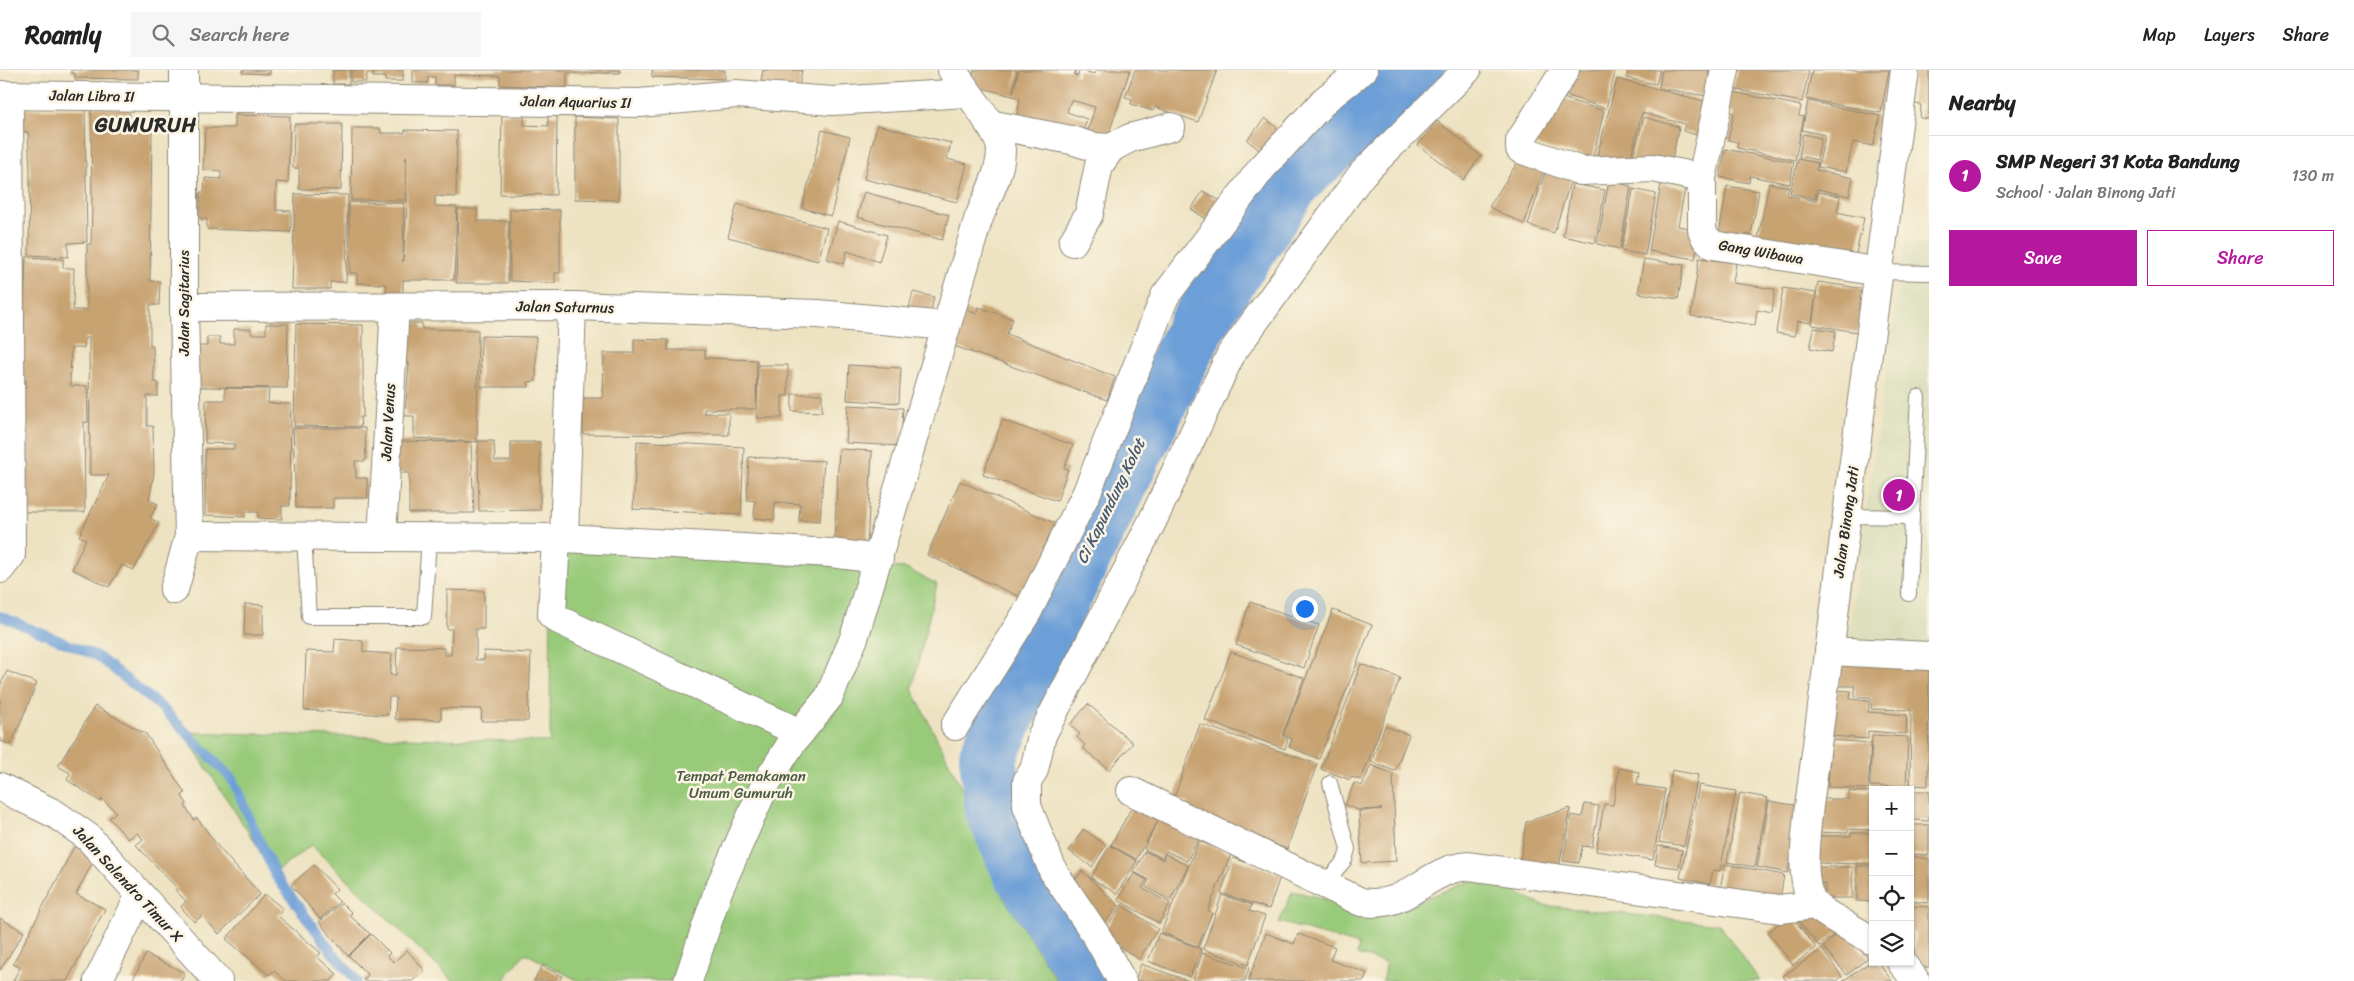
<!DOCTYPE html>
<meta charset="utf-8">
<style>
body{margin:0;font-family:Sriracha,sans-serif;background:#f6f6f6;color:#222}
.controls{position:absolute;right:15px;bottom:15px;display:grid;overflow:hidden;border-radius:0px;box-shadow:0 1px 4px #0004}
.controls button{width:45px;height:45px;display:grid;place-items:center;padding:0;border:0;border-bottom:1px solid #e0e0e0;background:#fff;color:#222;font:25px sans-serif}
.you{position:absolute;left:1304px;top:538px;width:18px;height:18px;margin:-12px;border:4px solid #fff;border-radius:50%;background:#1a73e8;box-shadow:0 0 0 8px #1a73e833}
.badge{display:grid;place-items:center;width:32px;height:32px;border-radius:50%;background:#b5179e;color:#fff;font-size:16px;font-weight:700}
.pin{position:absolute;translate:-50% -50%;border:2px solid #fff;box-shadow:0 1px 5px #0006}
.list{margin:0;padding:0;list-style:none}
h2{display:flex;justify-content:space-between;align-items:center;height:65px;margin:0;padding:0 20px;font-size:21px}
h2 small{font-size:16px;font-weight:400;color:#767676}
.list li{display:grid;grid-template-columns:32px 1fr auto;gap:15px;align-items:center;box-sizing:border-box;height:80px;padding:0 20px;border-top:1px solid #e0e0e0}
.list b{display:block;font-size:19px;white-space:nowrap}
.list p{margin:0;font-size:16px;white-space:nowrap;color:#767676}
.list em{font-size:16px;font-style:normal;color:#767676}
.actions{display:flex;gap:10px;padding:15px 20px}
.actions a{flex:1;padding:11px 0;border:1px solid #b5179e;border-radius:0px;text-align:center;font-size:18px;color:#b5179e}
.actions .main{background:#b5179e;color:#fff}
.icon{flex:none;width:28px;height:28px;fill:none;stroke:currentColor;stroke-width:2;stroke-linecap:round;stroke-linejoin:round}
.map{position:relative;flex:none;width:1929px;height:911px;overflow:hidden}
header{display:flex;align-items:center;gap:30px;box-sizing:border-box;height:70px;padding:0 25px;background:#fff;border-bottom:1px solid #e0e0e0}
header strong{font-size:24px}
nav{display:flex;gap:28px;margin-inline-start:auto;font-size:18px}
.search{width:350px;height:45px;background:#f6f6f6;display:flex;align-items:center;gap:12px;box-sizing:border-box;padding:0 18px;border-radius:0px;color:#767676;font-size:19px}
main{display:flex}
aside{flex:1;background:#fff}
.map>svg:first-child{display:block}
</style>
<header>
<strong>Roamly</strong>
<div class="search"><svg class="icon" aria-label="search" viewBox="0 0 24 24"><circle cx="10" cy="10" r="6"/><path d="M15 15l6 6"/></svg>Search here</div>
<nav><a>Map</a><a>Layers</a><a>Share</a></nav>
</header>
<main>
<div class="map">
<svg width="1929" height="911" viewBox="0 0 1929 911">
<rect width="100%" height="100%" fill="#fcf5e5"/>
<filter id="ink" filterUnits="userSpaceOnUse"><feTurbulence type="fractalNoise" baseFrequency=".02" numOctaves="2"/><feDisplacementMap in="SourceGraphic" scale="10" xChannelSelector="R" yChannelSelector="G"/><feConvolveMatrix kernelMatrix="1 2 1 2 8 2 1 2 1" color-interpolation-filters="sRGB"/></filter>
<filter id="wash" filterUnits="userSpaceOnUse"><feTurbulence type="fractalNoise" baseFrequency=".0096" numOctaves="4" result="noise"/><feDisplacementMap in="SourceGraphic" scale="20" xChannelSelector="R" yChannelSelector="G"/><feGaussianBlur stdDeviation="1.12" result="paint"/><feColorMatrix in="noise" values="0 0 0 0 0 0 0 0 0 0 0 0 0 0 0 0 0 1.4 0 .05"/><feComposite in="paint" operator="in"/></filter>
<g filter="url(#wash)">
<rect width="100%" height="100%" fill="#ede2c1"/>
<polygon fill="#dbdebc" points="1905,172 1929,174 1929,584 1847,577"/>
<g fill="#99ca7a" stroke="#627a52">
<polygon points="551,474 904,498 937,514 912,619 960,714 1004,828 1057,911 579,911 525,883 503,911 453,911 311,775 275,803 183,662 550,672"/>
<polygon points="1484,806 1541,835 1719,854 1760,911 1382,911 1387,893 1357,885 1359,875 1279,852 1293,821 1384,844"/>
</g>
<g fill="none" stroke-linecap="round" stroke-linejoin="round">
<polyline stroke="#6c9ed7" stroke-width="10" points="0,546 97,586 161,637 232,709 275,805 332,882 357,911"/>
<polyline stroke="#6c9ed7" stroke-width="58" points="1092,911 1020,799 994,740 988,686 1032,589 1196,257 1294,109 1416,0"/>
</g>
<g id="blocks">
<g fill="#c8a372">
<polygon points="71,0 138,0 138,9 75,8 75,3 71,3"/>
<polygon points="242,0 270,0 270,4 242,3"/>
<rect x="333" y="0" width="16" height="14"/>
<polygon points="351,0 403,0 403,11 385,11 385,7 373,7 373,3 367,3 366,12 351,12"/>
<polygon points="413,0 620,0 620,3 567,3 567,18 500,15 500,6 454,5 454,15 435,15 435,7 428,7 428,13 413,13"/>
<polygon points="652,0 725,0 725,9 652,7"/>
<polygon points="763,0 802,0 798,23 760,17"/>
<polygon points="974,0 1017,0 1013,22 1019,0 1076,0 1074,5 1078,6 1079,0 1095,4 1096,0 1130,0 1107,69 1087,63 1095,37 1071,30 1067,42 1087,49 1081,68 1017,46 1020,28 971,15"/>
<polygon points="1135,0 1217,0 1198,52 1155,37 1153,41 1131,34 1132,29 1125,27"/>
<polygon points="1567,0 1609,0 1615,2 1606,39 1554,21"/>
<polygon points="1628,0 1660,0 1656,14 1627,8"/>
<polygon points="1662,0 1709,0 1708,5 1715,6 1712,27 1659,18"/>
<polygon points="1737,0 1809,0 1802,32 1733,19"/>
<polygon points="1812,0 1889,0 1881,43 1806,29"/>
<polygon points="1915,0 1929,0 1929,49 1920,48 1921,35 1911,33"/>
<polygon points="1617,9 1712,33 1704,67 1683,61 1685,54 1642,43 1630,90 1596,90"/>
<polygon points="1729,21 1801,36 1799,46 1804,47 1795,90 1737,78 1738,72 1728,70 1734,43 1725,41"/>
<polygon points="1553,25 1604,41 1593,87 1525,73"/>
<polygon points="1808,31 1880,46 1873,76 1853,72 1846,102 1818,97 1825,65 1802,60"/>
<polygon points="91,37 129,39 129,59 152,59 150,211 160,211 159,235 150,235 150,275 153,275 154,312 158,312 158,326 147,326 147,356 153,356 154,403 149,430 158,434 150,448 159,453 134,500 122,495 109,517 72,499 86,469 79,466 109,405 90,405 89,268 85,268 84,278 71,278 70,316 87,316 88,352 84,352 85,442 17,442 24,414 24,402 19,401 23,317 26,317 26,310 15,309 24,242 26,187 63,189 63,198 74,198 73,240 87,240 87,174 91,174 92,138"/>
<polygon points="18,39 85,39 87,172 68,173 68,187 29,185 30,101 28,62 19,61"/>
<polygon points="502,44 524,45 524,55 548,56 548,45 557,46 556,125 500,124"/>
<polygon points="235,45 290,46 288,113 276,112 276,140 291,141 291,162 207,159 207,149 200,149 200,122 204,122 205,108 221,109 221,101 203,100 205,58 235,58"/>
<polygon points="575,47 619,49 619,130 575,129"/>
<polygon points="1644,47 1679,57 1671,94 1631,92"/>
<polygon points="1265,48 1281,61 1263,83 1247,70"/>
<polygon points="1437,51 1481,86 1463,110 1418,75"/>
<polygon points="294,54 342,54 341,120 299,119 299,98 293,98"/>
<polygon points="877,55 951,73 947,89 967,94 957,132 864,109"/>
<polygon points="352,58 380,58 381,63 405,63 405,60 457,61 456,127 435,126 435,136 457,137 454,210 403,210 403,223 387,223 386,214 357,213 357,203 350,203 349,132 404,133 403,192 407,135 406,86 406,130 351,130"/>
<polygon points="822,60 850,67 831,146 802,138"/>
<polygon points="1803,64 1821,68 1817,90 1799,86"/>
<polygon points="1725,79 1794,92 1790,114 1750,106 1749,113 1720,107"/>
<polygon points="1521,87 1544,99 1524,154 1489,137"/>
<polygon points="1798,89 1818,93 1816,100 1853,108 1849,126 1817,119 1815,129 1790,123"/>
<polygon points="1546,99 1572,107 1554,163 1528,155"/>
<polygon points="1609,111 1631,116 1620,179 1597,174"/>
<polygon points="1769,113 1789,117 1787,125 1816,131 1818,122 1840,126 1837,142 1864,148 1855,188 1758,168"/>
<polygon points="1572,114 1605,120 1595,173 1563,166"/>
<polygon points="1661,114 1685,118 1678,156 1700,160 1695,189 1649,181"/>
<polygon points="1727,116 1759,121 1751,165 1747,164 1745,175 1718,170"/>
<polygon points="1633,119 1656,124 1645,185 1621,181"/>
<polygon points="1203,121 1226,134 1214,154 1191,139"/>
<polygon points="864,122 949,145 942,170 857,147"/>
<polygon points="295,124 348,125 346,212 330,212 330,219 292,219"/>
<polygon points="737,134 827,158 818,191 728,167"/>
<polygon points="458,139 477,139 477,151 509,151 508,213 456,213"/>
<polygon points="510,139 560,140 560,203 555,203 555,213 510,211"/>
<polygon points="838,151 887,165 879,192 847,181 844,194 827,189"/>
<polygon points="1699,188 1736,193 1733,213 1775,219 1772,243 1757,240 1755,255 1691,246"/>
<polygon points="1644,189 1684,195 1678,229 1638,223"/>
<polygon points="1818,212 1865,219 1858,262 1812,255"/>
<polygon points="1783,218 1816,223 1812,253 1797,251 1795,266 1776,263"/>
<polygon points="913,222 934,227 930,244 909,238"/>
<polygon points="979,237 1013,249 1007,264 1115,307 1107,330 951,275 964,239 977,244"/>
<polygon points="397,253 422,253 422,259 478,260 477,372 414,368 414,346 405,346 409,293 396,292"/>
<polygon points="266,254 288,254 287,318 197,317 197,276 207,276 207,267 220,267 220,274 234,274 234,259 251,259 251,264 266,264"/>
<polygon points="296,254 363,255 363,347 360,347 361,357 294,356"/>
<polygon points="1814,258 1836,261 1832,282 1810,278"/>
<polygon points="481,266 536,267 536,311 528,312 529,317 480,317"/>
<polygon points="634,269 668,270 668,280 705,280 705,288 757,290 756,339 704,339 704,343 729,343 729,365 583,364 583,328 603,328 604,283 634,283"/>
<polygon points="758,295 788,295 788,326 782,326 782,348 757,348"/>
<polygon points="849,295 901,298 899,333 847,330"/>
<polygon points="225,318 269,319 268,333 291,334 290,436 282,436 282,449 258,448 258,442 245,442 245,447 205,445 205,379 234,379 234,374 205,373 206,330 225,330"/>
<polygon points="792,324 822,324 822,342 792,341"/>
<polygon points="848,335 903,338 901,376 846,373"/>
<polygon points="1002,350 1073,375 1064,398 1068,399 1057,431 983,405"/>
<polygon points="293,358 365,358 366,391 355,391 356,408 367,408 368,428 333,428 333,438 296,438"/>
<polygon points="394,371 471,372 474,443 409,443 409,403 395,403"/>
<polygon points="478,371 494,371 495,391 511,391 511,372 540,372 540,440 479,441"/>
<polygon points="637,371 744,377 741,445 633,439"/>
<polygon points="839,379 872,381 867,476 834,474"/>
<polygon points="749,387 824,391 820,451 799,450 800,434 775,432 774,450 754,448 755,431 747,430"/>
<polygon points="960,411 1061,456 1027,530 927,485"/>
<polygon points="447,520 484,521 484,559 476,559 476,590 484,590 484,581 531,583 528,651 481,651 482,639 441,638 441,650 395,649 396,627 389,627 388,645 304,640 306,581 334,582 335,569 363,571 363,582 392,584 390,605 396,605 397,577 444,578 444,585 451,585 452,559 447,559"/>
<polygon points="1250,532 1319,555 1304,598 1236,575"/>
<polygon points="245,534 263,535 263,565 244,565"/>
<polygon points="1333,540 1372,555 1319,689 1289,677 1292,669 1283,665"/>
<polygon points="1231,582 1304,608 1282,667 1288,669 1285,679 1205,650"/>
<polygon points="1840,589 1929,591 1928,716 1910,715 1911,640 1871,639 1871,627 1855,627 1855,616 1839,616"/>
<polygon points="1361,594 1400,608 1361,710 1351,707 1350,710 1321,699"/>
<polygon points="7,601 37,613 11,675 0,671 0,616"/>
<polygon points="1837,620 1851,621 1850,629 1869,631 1868,642 1907,645 1906,664 1868,661 1868,669 1833,666"/>
<polygon points="1088,634 1133,673 1109,700 1083,678 1085,675 1077,667 1080,664 1070,655"/>
<polygon points="95,636 146,664 185,723 182,726 187,734 185,736 194,750 197,748 220,779 260,824 219,864 202,846 194,852 181,837 186,831 175,820 177,818 136,775 143,769 137,763 128,769 109,748 116,742 102,729 101,732 67,710 70,703 58,696"/>
<polygon points="1200,654 1317,694 1287,779 1185,743 1189,733 1174,728"/>
<polygon points="1385,656 1409,665 1395,701 1371,692"/>
<polygon points="1872,665 1908,667 1906,717 1870,716"/>
<polygon points="1831,670 1871,673 1868,719 1828,717"/>
<polygon points="1371,695 1393,704 1396,791 1362,793 1359,741 1382,739 1358,740 1345,735 1354,713 1362,716"/>
<polygon points="1619,698 1639,702 1637,715 1665,719 1653,790 1596,781 1604,734 1613,735"/>
<polygon points="1672,700 1698,705 1684,776 1659,772"/>
<polygon points="1699,715 1736,721 1720,801 1713,800 1710,814 1680,808"/>
<polygon points="1849,721 1873,722 1873,760 1848,759 1848,763 1814,762 1823,729 1849,729"/>
<polygon points="1910,721 1929,721 1929,751 1910,750"/>
<polygon points="1740,723 1768,728 1755,797 1727,792"/>
<polygon points="1769,731 1799,736 1788,803 1757,797"/>
<polygon points="1134,733 1203,760 1187,791 1166,781 1162,788 1144,779 1158,751 1136,789 1111,775"/>
<polygon points="1585,734 1599,736 1592,777 1582,776 1579,793 1563,791 1571,745 1582,747"/>
<polygon points="1570,738 1559,798 1520,791 1526,752"/>
<polygon points="1910,755 1929,755 1929,785 1910,784"/>
<polygon points="1083,759 1106,775 1092,797 1069,781"/>
<polygon points="1851,763 1873,763 1873,794 1814,793 1814,766 1851,766"/>
<polygon points="1199,771 1231,784 1208,840 1212,843 1198,877 1161,862"/>
<polygon points="1110,775 1137,791 1117,824 1091,808"/>
<polygon points="1658,776 1682,780 1679,798 1655,795"/>
<polygon points="74,777 95,788 76,824 105,839 67,911 13,911 20,897 13,894"/>
<polygon points="1145,781 1163,790 1165,784 1188,796 1170,830 1145,817 1149,810 1134,802"/>
<polygon points="1910,786 1929,789 1929,833 1910,831"/>
<polygon points="1233,788 1281,804 1269,839 1221,823"/>
<polygon points="1725,794 1784,805 1779,835 1719,824"/>
<polygon points="314,795 337,819 332,824 340,832 320,849 291,815"/>
<polygon points="1857,796 1873,796 1873,832 1857,831"/>
<polygon points="1816,797 1853,797 1852,828 1825,828 1825,814 1815,813"/>
<polygon points="1082,801 1119,836 1098,861 1070,817"/>
<polygon points="1134,803 1147,810 1142,818 1170,833 1159,853 1118,830"/>
<polygon points="265,824 283,839 278,846 321,883 317,887 337,904 331,911 286,911 274,901 269,905 226,869"/>
<polygon points="1222,825 1252,835 1249,841 1265,846 1248,895 1203,879"/>
<polygon points="342,833 352,843 349,845 370,864 348,886 319,852"/>
<polygon points="1122,835 1158,859 1139,889 1101,865"/>
<polygon points="1910,836 1929,837 1929,897 1914,897 1915,862 1910,862"/>
<polygon points="1805,837 1843,859 1868,888 1847,905 1823,877 1840,861 1819,876 1793,845"/>
<polygon points="1791,845 1816,878 1793,895 1768,862"/>
<polygon points="0,848 24,862 0,900"/>
<polygon points="1159,863 1201,879 1190,907 1148,891"/>
<polygon points="1266,863 1294,874 1298,864 1335,877 1330,890 1367,903 1364,911 1248,911"/>
<polygon points="371,864 390,883 387,886 394,892 407,880 425,901 412,911 364,911 363,910 368,905 349,886"/>
<polygon points="1822,879 1842,907 1837,911 1787,911 1783,906"/>
<polygon points="1202,883 1249,898 1245,911 1193,910"/>
<polygon points="146,884 185,903 181,911 132,911"/>
<polygon points="1873,890 1873,892 1878,892 1892,911 1843,911"/>
<polygon points="1141,894 1189,911 1135,911"/>
<polygon points="542,896 562,906 559,911 534,911"/>
</g>
</g>
</g>
<g filter="url(#ink)">
<use href="#blocks" fill-opacity="0" stroke="#8c8676" stroke-width="1"/>
<g fill="none" stroke-linecap="round" stroke-linejoin="round">
<defs>
<g id="lane">
<polyline points="1880,202 1929,203"/>
<polyline points="1847,446 1912,447 1918,327"/>
<polyline points="304,467 309,547 424,547 429,467"/>
<polyline points="1909,524 1912,447"/>
<polyline points="1316,810 1332,805 1345,790 1348,779 1330,713"/>
</g>
<g id="street">
<polyline points="1565,0 1520,71 1520,79 1581,101 1653,98 1702,108 1725,0"/>
<polyline points="0,25 640,33 736,24 833,31 967,23"/>
<polyline points="989,54 1071,70 1093,77 1111,78 1130,68 1171,57"/>
<polyline points="1702,108 1702,160 1705,167 1713,175 1880,202"/>
<polyline points="1073,172 1089,144 1099,95 1111,78"/>
<polyline points="184,237 572,236 818,244 946,256"/>
<polyline points="189,466 564,468 831,483 879,489"/>
<polyline points="382,467 395,237"/>
<polyline points="556,468 552,545 559,550 800,663"/>
<polyline points="564,468 572,236"/>
<polyline points="0,499 11,485 9,25"/>
<polyline points="174,520 189,466 184,237 184,0"/>
<polyline points="1829,581 1929,586"/>
<polyline points="955,656 1028,541 1087,422 1165,226 1262,98 1326,29 1363,0"/>
<polyline points="0,717 55,744 88,767 218,911"/>
<path d="M1131 721 1361 832C1403 838 1415 813 1449 800 1455 798 1462 797 1468 796L1780 839 1815 835"/>
<path d="M1873 871C1858 861 1827 846 1816 836 1798 817 1806 767 1808 744L1905 0"/>
<polyline points="1901,892 1916,911"/>
<polyline points="98,911 140,825"/>
<path d="M688 911 718 821 765 715 791 674 829 627 854 568 978 150C986 129 1001 103 1001 80 1000 62 964 18 952 0"/>
<polyline points="1122,911 1096,865 1053,801 1027,736 1027,711 1034,700 1042,665 1152,452 1231,284 1362,104 1467,0"/>
</g>
</defs>
<use href="#lane" stroke="#8c8676" stroke-width="16"/>
<use href="#street" stroke="#8c8676" stroke-width="30"/>
<use href="#lane" stroke="#fff" stroke-width="14"/>
<use href="#street" stroke="#fff" stroke-width="28"/>
</g>
</g>
<g text-anchor="middle" stroke-width="5" stroke-linejoin="round" paint-order="stroke">
<g font-size="15" fill="#2b2b2b" stroke="#fcf5e5">
<text transform="translate(92 26) rotate(1)" y="5">Jalan Libra II</text>
<text transform="translate(576 32) rotate(1)" y="5">Jalan Aquarius II</text>
<text transform="translate(1761 182) rotate(10)" y="5">Gang Wibawa</text>
<text transform="translate(184 233) rotate(-90)" y="5">Jalan Sagitarius</text>
<text transform="translate(565 237) rotate(1)" y="5">Jalan Saturnus</text>
<text transform="translate(388 352) rotate(-87)" y="5">Jalan Venus</text>
<text transform="translate(1846 452) rotate(-82)" y="5">Jalan Binong Jati</text>
<text transform="translate(128 814) rotate(47)" y="5">Jalan Salendro Timur X</text>
</g>
<g font-size="15" fill="#4c5b43" stroke="#fcf5e5">
<text x="741" y="711">Tempat Pemakaman<tspan x="741" dy="17">Umum Gumuruh</tspan></text>
</g>
<g font-size="16" font-style="italic" fill="#455970" stroke="#fcf5e5">
<text transform="translate(1110 431) rotate(-64)" y="6">Ci Kapundung Kolot</text>
</g>
<g font-size="20" font-weight="bold" letter-spacing="1" fill="#2b2b2b" stroke="#fcf5e5">
<text x="146" y="62">GUMURUH</text>
</g>
</g>
</svg>
<div class="controls">
<button>+</button>
<button>−</button>
<button><svg class="icon" aria-label="locate" viewBox="0 0 24 24"><circle cx="12" cy="12" r="6"/><path d="M12 2v4M12 18v4M2 12h4M18 12h4"/></svg></button>
<button><svg class="icon" aria-label="layers" viewBox="0 0 24 24"><path d="M12 4l9 5-9 5-9-5zM3 14l9 5 9-5"/></svg></button>
</div>
<div class="you"></div>
<div class="pin badge" style="left:1899px;top:425px">1</div>
</div>
<aside>
<h2>Nearby<small></small></h2>
<ul class="list">
<li><span class="badge">1</span><div><b>SMP Negeri 31 Kota Bandung</b><p>School · Jalan Binong Jati</p></div><em>130 m</em></li>
</ul>
<div class="actions"><a class="main">Save</a><a>Share</a></div>
</aside>
</main>
